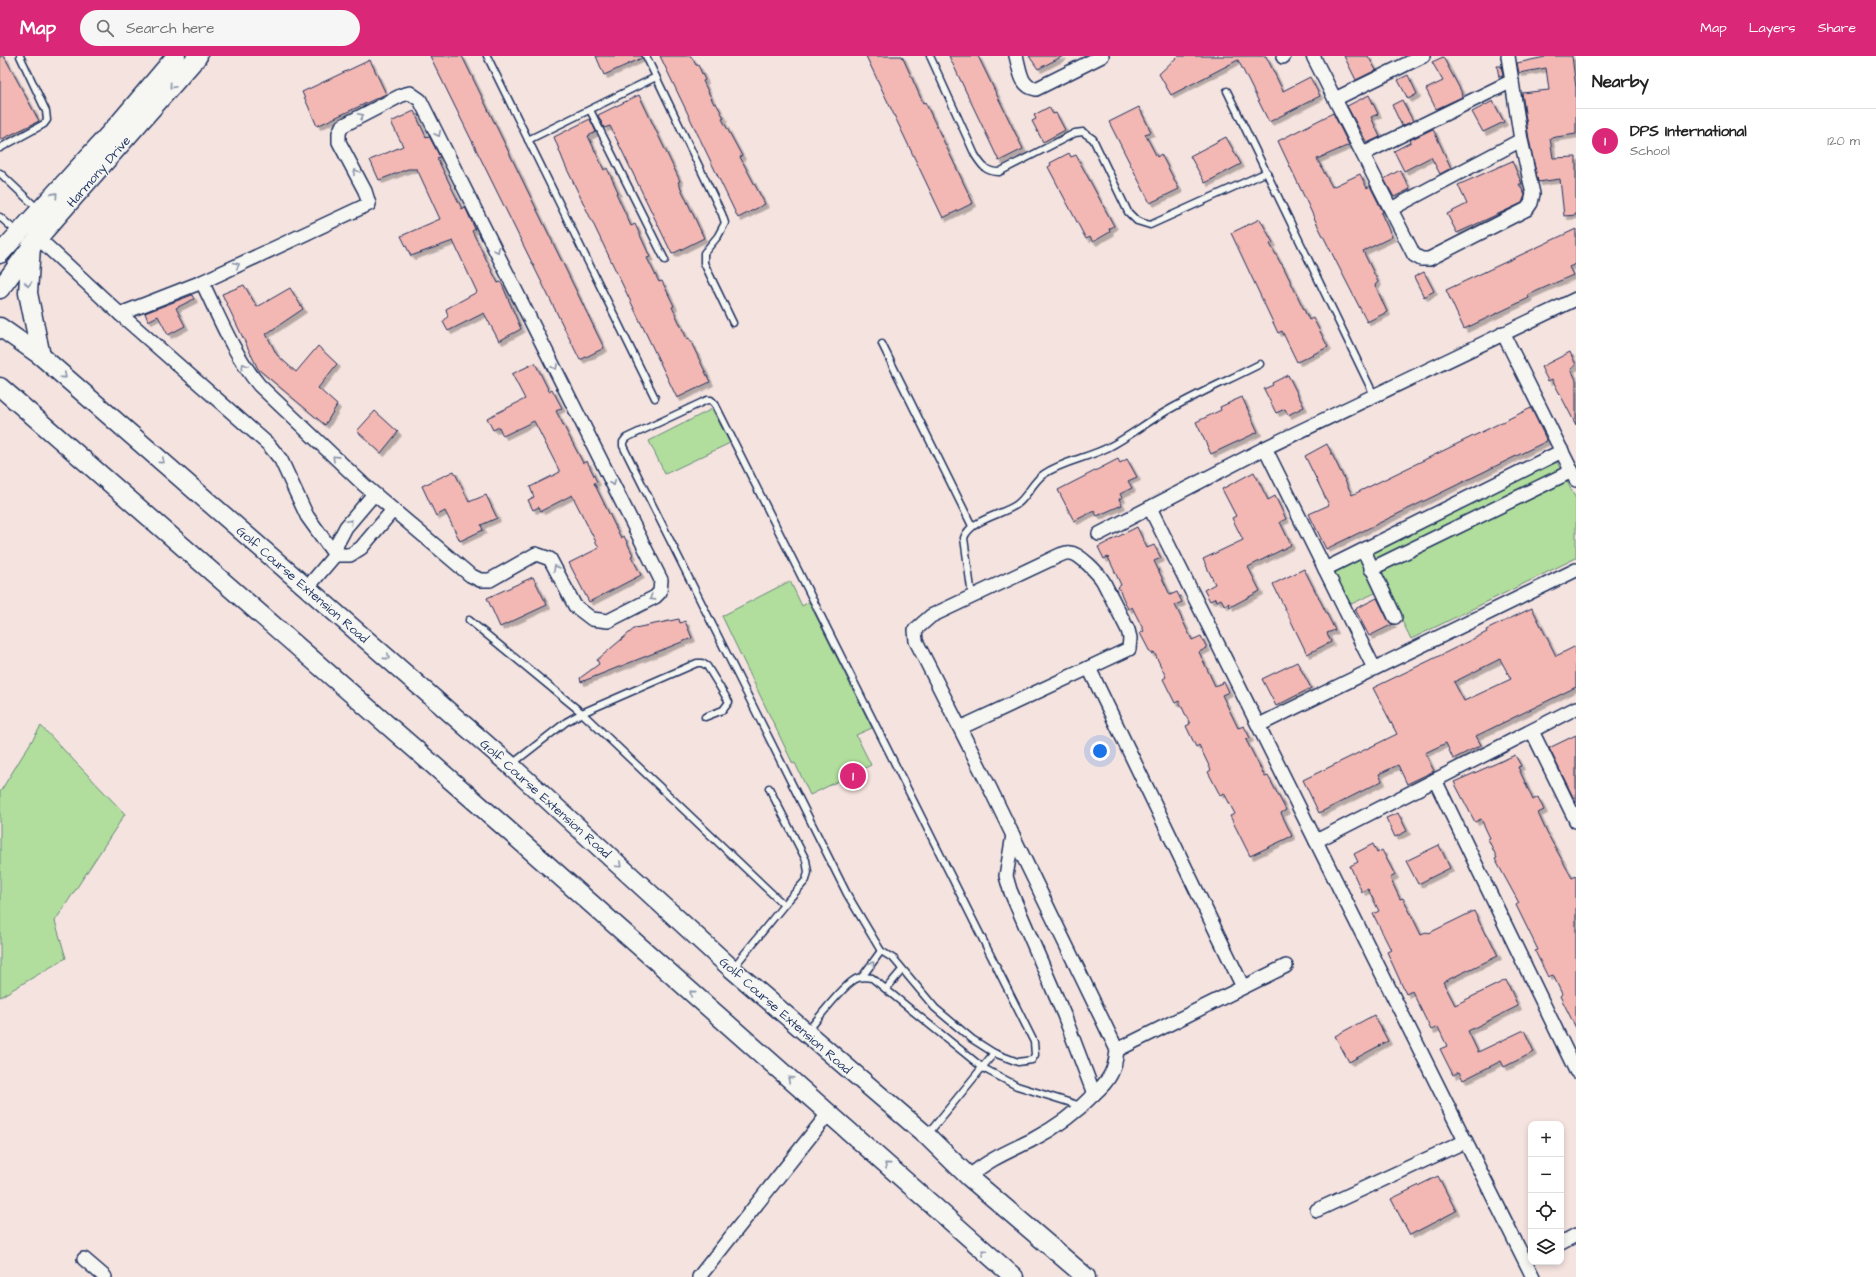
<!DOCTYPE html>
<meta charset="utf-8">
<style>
body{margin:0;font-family:"Architects Daughter",sans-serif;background:#f6f6f6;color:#222}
.controls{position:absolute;right:12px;bottom:12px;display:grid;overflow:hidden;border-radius:8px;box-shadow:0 2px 6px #0003}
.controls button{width:36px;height:36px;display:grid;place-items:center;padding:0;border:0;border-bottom:1px solid #e0e0e0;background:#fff;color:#222;font:20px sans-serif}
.you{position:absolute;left:1100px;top:695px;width:14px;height:14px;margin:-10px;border:3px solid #fff;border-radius:50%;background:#1a73e8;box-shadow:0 0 0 6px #1a73e833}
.badge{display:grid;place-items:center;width:26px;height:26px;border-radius:50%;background:#db2777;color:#fff;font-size:13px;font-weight:700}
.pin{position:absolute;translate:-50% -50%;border:2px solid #fff;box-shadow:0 1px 4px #0006}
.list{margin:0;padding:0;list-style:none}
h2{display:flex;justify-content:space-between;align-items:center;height:52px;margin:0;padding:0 16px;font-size:17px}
h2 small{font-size:13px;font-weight:400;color:#767676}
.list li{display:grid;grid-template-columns:26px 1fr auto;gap:12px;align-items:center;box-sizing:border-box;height:64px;padding:0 16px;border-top:1px solid #e0e0e0}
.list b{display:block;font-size:15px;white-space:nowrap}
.list p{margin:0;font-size:13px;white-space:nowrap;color:#767676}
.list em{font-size:13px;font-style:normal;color:#767676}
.icon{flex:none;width:22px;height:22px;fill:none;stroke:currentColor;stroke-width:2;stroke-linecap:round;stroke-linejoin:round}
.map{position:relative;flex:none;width:1576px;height:1221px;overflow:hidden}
header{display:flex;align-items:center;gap:24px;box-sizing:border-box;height:56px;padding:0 20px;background:#db2777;color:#fff}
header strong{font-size:19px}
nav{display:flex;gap:22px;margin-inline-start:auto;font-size:14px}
.search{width:280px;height:36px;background:#f6f6f6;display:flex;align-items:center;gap:10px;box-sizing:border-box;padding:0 14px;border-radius:22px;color:#767676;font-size:15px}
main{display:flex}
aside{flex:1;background:#fff}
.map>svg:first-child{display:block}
</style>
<header>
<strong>Map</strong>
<div class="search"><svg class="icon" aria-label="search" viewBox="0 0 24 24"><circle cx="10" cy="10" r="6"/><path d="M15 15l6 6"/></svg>Search here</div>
<nav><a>Map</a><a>Layers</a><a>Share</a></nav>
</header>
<main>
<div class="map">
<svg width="1576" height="1221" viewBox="0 0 1576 1221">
<defs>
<filter id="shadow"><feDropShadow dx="3.5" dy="3.5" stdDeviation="0" flood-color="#0004"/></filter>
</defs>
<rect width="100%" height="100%" fill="#f5e3df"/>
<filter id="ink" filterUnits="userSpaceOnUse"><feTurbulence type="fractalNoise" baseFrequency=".025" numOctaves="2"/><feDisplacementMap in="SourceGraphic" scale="8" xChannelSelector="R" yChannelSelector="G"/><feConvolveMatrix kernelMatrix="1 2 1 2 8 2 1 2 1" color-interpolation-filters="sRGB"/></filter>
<g filter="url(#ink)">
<g fill="#b1de9c" stroke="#66867d">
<polygon points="712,353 730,387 665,418 649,385"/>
<polygon points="1557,406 1576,443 1576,502 1411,583 1386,532 1349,549 1333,516"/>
<polygon points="790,525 802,550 809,546 872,672 856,679 871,709 810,739 795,707 793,708 722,560"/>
<polygon points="41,670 125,758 55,865 66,902 0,941 0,736"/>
</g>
<g fill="#f3b8b3" stroke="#1b2f5e" fill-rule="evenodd" filter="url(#shadow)">
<polygon points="0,0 4,0 39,65 0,84"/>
<polygon points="430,0 462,0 604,292 580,304"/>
<polygon points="596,0 642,0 642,2 604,19"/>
<polygon points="660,0 691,0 696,9 698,9 705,24 703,25 714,48 716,47 724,62 722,63 742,100 740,101 765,148 738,162"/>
<polygon points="866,0 902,0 923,47 925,46 973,147 943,162"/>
<polygon points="949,0 978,0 1023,93 999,105"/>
<polygon points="1029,0 1063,0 1038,13"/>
<polygon points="1178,0 1266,0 1283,35 1310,21 1320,40 1269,66 1238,4 1171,39 1159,18"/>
<polygon points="1344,0 1368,0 1376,14 1356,24"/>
<polygon points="1545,0 1572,0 1576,32 1576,78 1550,82 1553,102 1576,101 1576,159 1564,160 1560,123 1538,126 1529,83 1522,37 1549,34 1546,12 1519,17 1517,7 1545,1"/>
<polygon points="1443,1 1461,35 1462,41 1436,53 1426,33 1443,25 1432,6"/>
<polygon points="370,4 386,38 317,70 302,36"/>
<polygon points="1497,10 1501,10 1503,20 1499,21"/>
<polygon points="1408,19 1417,38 1408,43 1398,24"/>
<polygon points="639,39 680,125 678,126 704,182 672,198 610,70 604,72 598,59"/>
<polygon points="1369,39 1378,58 1371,61 1380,81 1367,87 1347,50"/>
<polygon points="1402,44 1413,65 1402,70 1392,49"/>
<polygon points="1493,45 1504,66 1483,76 1472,56"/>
<polygon points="1049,51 1053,58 1056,57 1065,74 1043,86 1032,65 1036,63 1034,59"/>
<polygon points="1139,51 1151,76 1145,78 1157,101 1161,98 1179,133 1150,147 1109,66"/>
<polygon points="414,55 426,81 429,80 440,101 437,102 462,153 465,151 475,173 472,175 498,227 501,226 521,273 499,285 484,257 448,275 443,266 448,260 446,253 477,236 453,185 411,200 401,180 440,163 417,113 408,113 379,124 370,104 403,90 391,66"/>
<polygon points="1333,57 1349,89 1317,103 1332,131 1360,118 1367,132 1370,130 1383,156 1381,157 1392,181 1363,195 1378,226 1375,229 1387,256 1367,266 1319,172 1278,85"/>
<polygon points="590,63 596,76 588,80 604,114 607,112 618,136 616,137 631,170 635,168 650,201 647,202 659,226 662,225 674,250 672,251 687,283 689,282 710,326 677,342 565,109 554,81"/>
<polygon points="1433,73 1451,112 1440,118 1431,101 1404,115 1394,95 1411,86 1410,84"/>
<polygon points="1226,81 1241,108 1205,127 1190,100"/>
<polygon points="1069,97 1071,101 1076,99 1114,170 1109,173 1110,176 1093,186 1090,181 1086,183 1048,111 1051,109 1050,107"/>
<polygon points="1512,105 1522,128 1519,128 1525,139 1522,147 1457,177 1447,158 1467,148 1458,129"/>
<polygon points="1400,114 1410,133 1394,141 1384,123"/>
<polygon points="1260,163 1273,187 1270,188 1281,208 1282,208 1309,264 1313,262 1328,291 1297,306 1282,275 1278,277 1231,177"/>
<polygon points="1576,173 1576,208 1569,211 1573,219 1528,239 1529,242 1464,273 1446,234"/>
<polygon points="1424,216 1434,235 1424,241 1414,221"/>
<polygon points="244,229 257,251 290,232 303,253 266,278 277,299 296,316 318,290 337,308 318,332 337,349 325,369 258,313 222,238"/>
<polygon points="192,239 194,243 176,252 185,270 168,279 158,260 148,265 145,257"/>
<polygon points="1570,296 1576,309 1571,313 1576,324 1576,369 1552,323 1548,325 1541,311"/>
<polygon points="535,307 549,335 552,333 562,352 556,355 583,407 587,405 597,426 594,427 621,482 624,480 633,499 631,500 641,519 589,546 569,507 599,492 572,439 541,455 539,451 533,454 528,444 534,441 530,431 560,416 534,365 503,380 499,371 493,374 487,362 525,343 512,318"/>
<polygon points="1288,319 1304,351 1288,359 1285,353 1276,357 1264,333 1273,329 1272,327"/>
<polygon points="1242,341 1258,376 1211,398 1196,366 1221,354 1220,351"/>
<polygon points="1531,352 1547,385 1326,493 1309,458 1329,449 1305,400 1327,388 1352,439"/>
<polygon points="375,355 398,376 381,397 357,375"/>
<polygon points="1118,403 1120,407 1127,403 1137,421 1128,425 1132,432 1120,438 1122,442 1119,443 1122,449 1097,460 1094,455 1074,465 1058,434"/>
<polygon points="454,415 469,446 486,439 497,462 481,469 483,474 460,485 445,455 436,460 422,430"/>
<polygon points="1254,416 1268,444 1275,440 1286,463 1280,466 1291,489 1248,511 1260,535 1230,551 1229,547 1225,550 1221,543 1217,545 1216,542 1210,545 1204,534 1215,528 1203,503 1243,484 1232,462 1236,460 1222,433"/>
<polygon points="1137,471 1147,492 1154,489 1161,502 1154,505 1170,539 1177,536 1182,546 1175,549 1192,584 1201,580 1207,592 1199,596 1215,630 1224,626 1229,636 1222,639 1238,672 1244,670 1250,682 1246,684 1265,721 1268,720 1286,754 1281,757 1292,780 1250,800 1230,760 1235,758 1224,737 1220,739 1208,716 1211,714 1199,689 1196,691 1186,670 1190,668 1179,645 1175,647 1163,623 1166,621 1154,596 1151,598 1140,577 1144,575 1132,551 1128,553 1118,531 1121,529 1108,501 1104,503 1098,491"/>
<polygon points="1304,513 1335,574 1327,577 1331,586 1307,598 1273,528"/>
<polygon points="533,521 547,549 500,571 487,542"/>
<polygon points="1377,542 1388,564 1393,568 1369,580 1355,553"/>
<path d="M1532 552 1556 600 1576 590V631L1476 680 1481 689 1453 703 1446 687 1425 697 1434 715 1407 728 1398 709 1379 718 1382 725 1319 757 1303 724 1397 678 1373 632 1441 599 1487 576 1486 574ZM1500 603 1511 623 1464 645 1454 626Z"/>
<polygon points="679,563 680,567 685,565 692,582 581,626 580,622 599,608 597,604 635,572"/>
<polygon points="1297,606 1311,632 1276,650 1262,623"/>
<polygon points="1576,679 1576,747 1549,692"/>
<polygon points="1515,699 1521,710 1518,711 1533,744 1538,741 1544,754 1538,757 1547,777 1572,822 1576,820 1576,972 1560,940 1562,938 1553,919 1548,921 1535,895 1538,894 1516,849 1519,847 1495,803 1497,802 1488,783 1490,782 1481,763 1475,766 1454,726"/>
<polygon points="1398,757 1407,775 1395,781 1386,762"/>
<polygon points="1373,788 1377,797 1382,794 1395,819 1390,822 1400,843 1403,842 1421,879 1428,876 1429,877 1474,855 1486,880 1488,879 1498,900 1443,926 1455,949 1506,924 1518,950 1468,975 1478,996 1524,974 1534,996 1504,1011 1501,1005 1463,1024 1459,1016 1453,1019 1440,993 1447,990 1438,971 1431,974 1412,935 1406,938 1387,896 1391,894 1373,858 1379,855 1368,833 1362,836 1350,810 1358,806 1354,798"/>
<polygon points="1439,789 1450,812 1418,828 1406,805"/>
<polygon points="1374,959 1388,985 1349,1006 1335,980"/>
<polygon points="1438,1120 1456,1155 1410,1179 1391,1143"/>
</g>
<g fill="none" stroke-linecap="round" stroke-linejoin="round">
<defs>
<g id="lane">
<polyline points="487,0 655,342"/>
<polyline points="646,0 722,158 725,167 718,180 704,197 704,207 733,267"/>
<path d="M930 0 975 99C982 110 986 116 999 116L1075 77 1083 76 1093 83 1128 156 1137 165 1150 169 1267 116"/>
<polyline points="1227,35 1374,339"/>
<polyline points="590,54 665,204"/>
<polyline points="528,84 656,21"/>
<polyline points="0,92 44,68 47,64 46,55 20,0"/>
<polyline points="0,117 39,154"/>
<polyline points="0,161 17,176"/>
<polyline points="882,288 972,470"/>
<polygon points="707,344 711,344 715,348 1034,986 1035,999 1032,1004 1018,1006 994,997 972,983 935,952 894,903 881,895 847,838 623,390 623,386 626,382"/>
<path d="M972 540 964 482C970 464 1001 459 1016 449 1027 442 1032 426 1044 418 1063 405 1088 402 1109 391 1128 381 1146 367 1165 356 1196 338 1229 324 1260 308"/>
<polyline points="469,564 582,657 784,849"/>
<polyline points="512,708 566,666 582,657 697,607 702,607 707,610 729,646 723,654 705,661"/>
<polyline points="733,912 784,849 806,824 808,816 806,804 769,732"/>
<polyline points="862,921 881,895"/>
<polyline points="886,933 902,914"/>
<path d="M807 976C819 962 839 934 854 924 859 920 866 921 872 922L983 1012 1017 1030 1081 1050"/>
<polyline points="928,1078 994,997"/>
</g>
<g id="street">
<path d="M1016 0C1020 13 1020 31 1036 33L1102 0"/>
<polyline points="1313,0 1414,199 1421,203 1429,203 1527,153 1531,147 1533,138 1521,84 1508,0"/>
<polyline points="1283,1 1284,0"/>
<polyline points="1335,43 1423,0"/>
<polyline points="1363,98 1512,25"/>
<polyline points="1391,153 1521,84"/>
<polyline points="38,182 120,258 269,389 281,404 307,460 335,499 350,499 361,492 393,454"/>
<path d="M120 258 202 226 369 148 365 135 339 86V77L342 70 402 39 410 37 420 44 661 524 660 536 655 541 608 565 592 563 575 550 550 503 536 498 490 524H480L470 519 364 429 259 329C234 299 219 261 202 226"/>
<polyline points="1503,277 1576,424"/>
<polyline points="1265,392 1374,612"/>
<polyline points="1150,452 1533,1221"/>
<polyline points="1099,478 1265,392 1576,243"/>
<polyline points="1364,495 1395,561"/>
<polyline points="1325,513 1562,395"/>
<polyline points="1371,513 1572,415"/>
<polyline points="307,532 335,499 337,488 346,471 374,438"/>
<polyline points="1089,612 1243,931"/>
<polyline points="1259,669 1576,514"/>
<path d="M960 672 1129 593 1130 582 1128 574 1103 525C1098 517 1079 497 1070 497 1067 496 1063 498 1060 499L931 560 915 574 916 585 986 724 1117 994C1115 1014 1110 1024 1094 1038"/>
<polyline points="1532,675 1576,765"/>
<polyline points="1435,724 1576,1015"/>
<polyline points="1316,785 1576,652"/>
<polyline points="1117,994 1286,910"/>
<path d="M969 1121C987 1104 1010 1095 1032 1084 1055 1072 1076 1057 1094 1038L1064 959 1010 834 1006 820 1013 779"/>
<polyline points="1317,1154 1466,1085"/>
<polyline points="1561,1187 1576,1179"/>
<polyline points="84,1203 105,1221"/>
<polyline points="699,1221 828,1058"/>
</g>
<g id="secondary">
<polyline points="31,190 28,237 41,300"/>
<polyline points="0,198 120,66 176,0"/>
<polyline points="0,233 38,182 198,0"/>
<polyline points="0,271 41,300 510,709 732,913 927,1080 969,1121 1086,1221"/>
<polyline points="0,331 501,768 1014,1221"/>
</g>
</defs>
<use href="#lane" stroke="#1b2f5e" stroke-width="9"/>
<use href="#street" stroke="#1b2f5e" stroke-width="16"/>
<use href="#secondary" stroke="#1b2f5e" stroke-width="21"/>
<use href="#lane" stroke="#f6f6f2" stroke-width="6"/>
<use href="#street" stroke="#f6f6f2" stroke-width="13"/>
<use href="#secondary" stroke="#f6f6f2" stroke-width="18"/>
</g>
<defs><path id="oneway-chevron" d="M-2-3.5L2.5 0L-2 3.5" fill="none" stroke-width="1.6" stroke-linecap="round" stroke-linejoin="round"/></defs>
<g stroke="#8892a8">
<use href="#oneway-chevron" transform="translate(172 30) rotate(131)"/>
<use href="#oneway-chevron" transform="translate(361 60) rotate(-27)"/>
<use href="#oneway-chevron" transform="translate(438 78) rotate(63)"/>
<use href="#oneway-chevron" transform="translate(356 116) rotate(-118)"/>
<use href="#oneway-chevron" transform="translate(55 139) rotate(-48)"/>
<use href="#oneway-chevron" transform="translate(497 194) rotate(63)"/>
<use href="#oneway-chevron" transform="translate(237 209) rotate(-25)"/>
<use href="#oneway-chevron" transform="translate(28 228) rotate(91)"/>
<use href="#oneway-chevron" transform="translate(244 310) rotate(-121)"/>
<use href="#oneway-chevron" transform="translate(555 311) rotate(64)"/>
<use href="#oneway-chevron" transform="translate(64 320) rotate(41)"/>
<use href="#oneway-chevron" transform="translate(335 402) rotate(-136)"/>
<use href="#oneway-chevron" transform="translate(162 405) rotate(41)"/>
<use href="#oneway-chevron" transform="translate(613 427) rotate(64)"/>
<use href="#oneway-chevron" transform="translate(350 466) rotate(-49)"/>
<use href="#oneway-chevron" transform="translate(556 512) rotate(-121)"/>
<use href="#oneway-chevron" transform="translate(652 542) rotate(148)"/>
<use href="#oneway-chevron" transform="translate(387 601) rotate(41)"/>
<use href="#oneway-chevron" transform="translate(619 809) rotate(43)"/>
<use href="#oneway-chevron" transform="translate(872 908) rotate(-53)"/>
<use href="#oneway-chevron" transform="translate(692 937) rotate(-139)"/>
<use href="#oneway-chevron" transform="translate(790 1023) rotate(-138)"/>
<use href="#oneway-chevron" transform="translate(887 1109) rotate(-139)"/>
<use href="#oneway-chevron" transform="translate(984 1196) rotate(-139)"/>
</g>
</g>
<g text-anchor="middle" stroke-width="3" stroke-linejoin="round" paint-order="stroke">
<g font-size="13" fill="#1b2f5e" stroke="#f6f6f2">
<text transform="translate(98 115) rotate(-49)" y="5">Harmony Drive</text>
<text transform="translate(303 528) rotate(41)" y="5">Golf Course Extension Road</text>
<text transform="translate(546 742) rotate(42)" y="5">Golf Course Extension Road</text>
<text transform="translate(786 959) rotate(41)" y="5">Golf Course Extension Road</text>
</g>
</g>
</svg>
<div class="controls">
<button>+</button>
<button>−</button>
<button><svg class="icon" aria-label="locate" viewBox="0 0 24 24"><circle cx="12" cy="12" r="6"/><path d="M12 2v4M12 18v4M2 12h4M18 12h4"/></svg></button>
<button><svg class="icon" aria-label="layers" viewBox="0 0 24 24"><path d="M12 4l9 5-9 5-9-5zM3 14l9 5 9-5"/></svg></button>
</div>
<div class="you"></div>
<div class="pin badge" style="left:853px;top:720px">1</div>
</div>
<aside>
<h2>Nearby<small></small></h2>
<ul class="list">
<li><span class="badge">1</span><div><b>DPS International</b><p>School</p></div><em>120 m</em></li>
</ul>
</aside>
</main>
